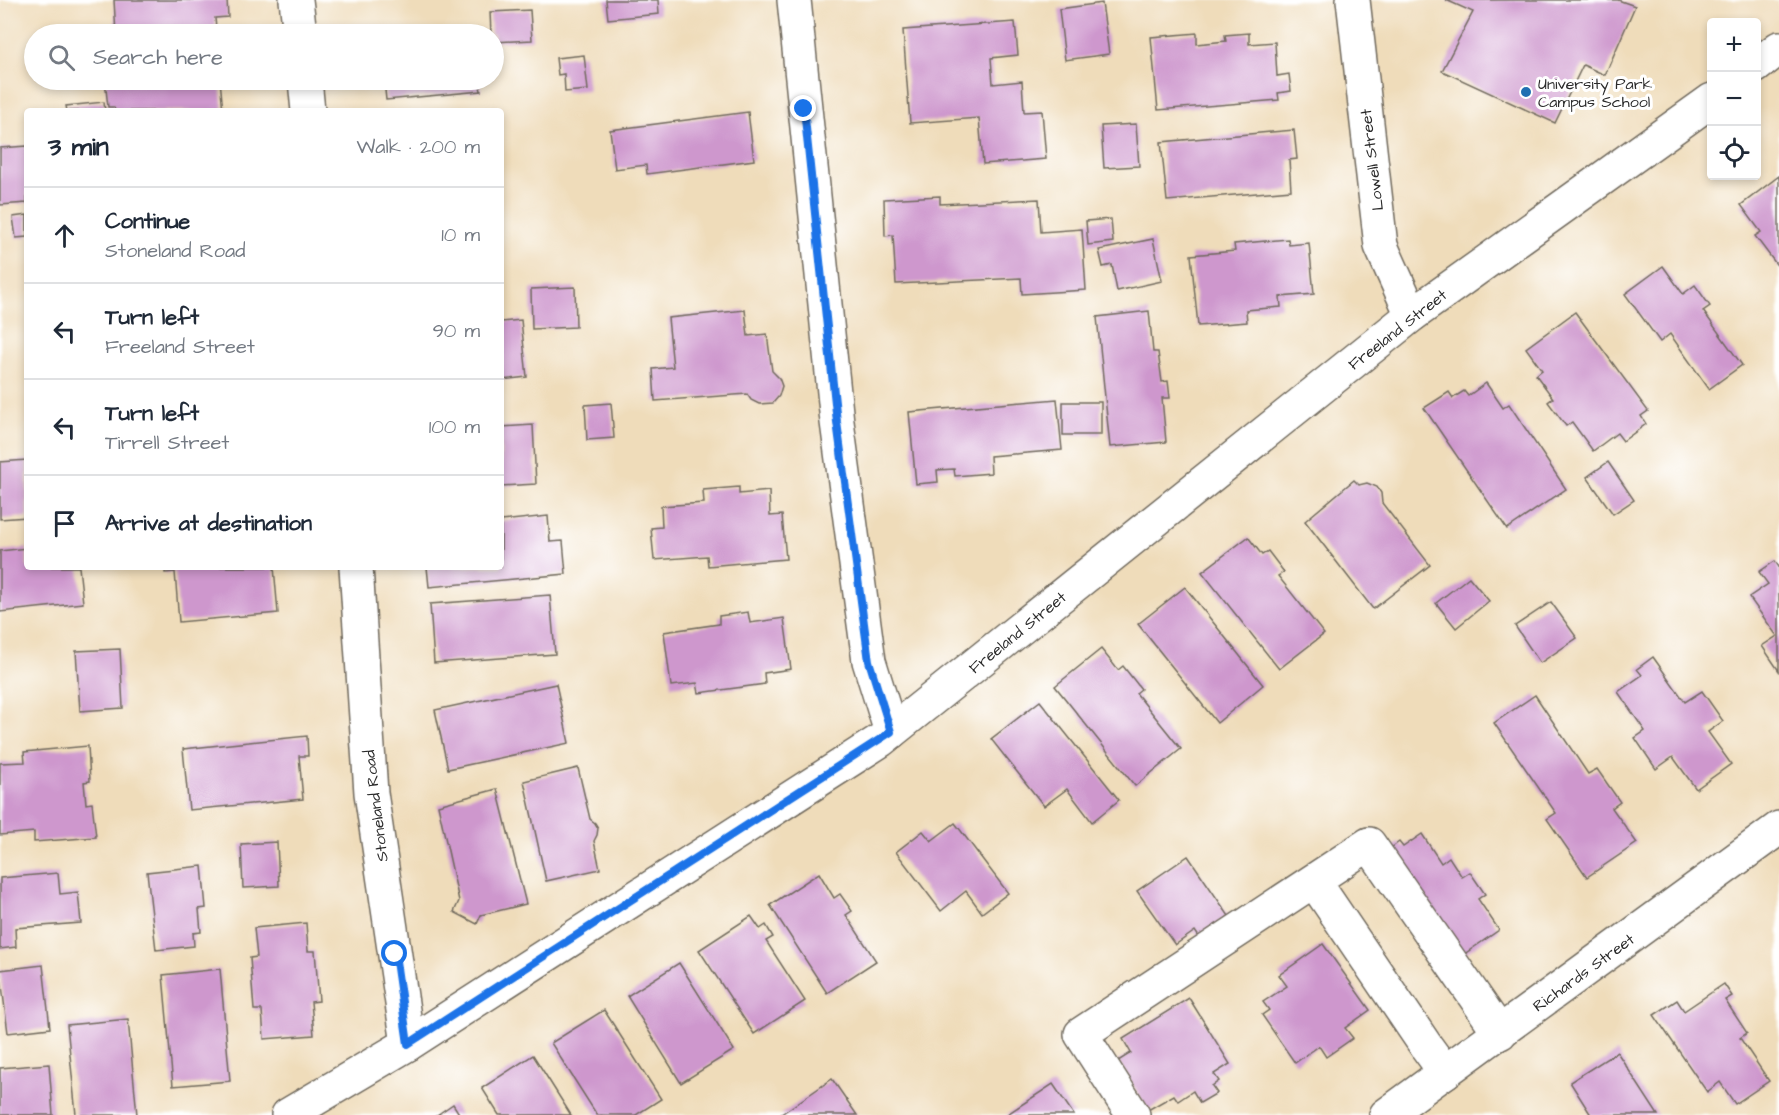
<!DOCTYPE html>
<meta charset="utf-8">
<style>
body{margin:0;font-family:"Architects Daughter",sans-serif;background:#f6f6f7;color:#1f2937}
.controls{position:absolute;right:18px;top:18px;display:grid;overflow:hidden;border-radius:6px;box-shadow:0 3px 9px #0003}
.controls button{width:54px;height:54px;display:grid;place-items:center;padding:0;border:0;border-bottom:2px solid #e0e1e3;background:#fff;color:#1f2937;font:30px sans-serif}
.stop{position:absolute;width:18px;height:18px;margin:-14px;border:4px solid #1a73e8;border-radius:50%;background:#fff}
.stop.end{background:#1a73e8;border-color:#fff;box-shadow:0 2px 6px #0008}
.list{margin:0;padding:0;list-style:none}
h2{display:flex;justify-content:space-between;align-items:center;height:78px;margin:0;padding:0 24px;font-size:26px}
h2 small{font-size:20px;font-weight:400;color:#747a83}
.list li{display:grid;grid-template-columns:39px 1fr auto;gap:18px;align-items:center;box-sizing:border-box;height:96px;padding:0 24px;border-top:2px solid #e0e1e3}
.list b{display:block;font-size:22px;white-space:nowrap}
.list p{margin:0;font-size:20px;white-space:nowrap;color:#747a83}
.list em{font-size:20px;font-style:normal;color:#747a83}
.icon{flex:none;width:33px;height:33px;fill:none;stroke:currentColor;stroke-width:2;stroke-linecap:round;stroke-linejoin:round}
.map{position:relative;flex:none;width:1779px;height:1115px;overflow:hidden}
.search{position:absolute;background:#fff;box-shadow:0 3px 9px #0003;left:24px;top:24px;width:480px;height:66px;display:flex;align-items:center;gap:15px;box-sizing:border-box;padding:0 21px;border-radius:33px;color:#747a83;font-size:22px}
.panel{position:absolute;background:#fff;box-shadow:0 3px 9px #0003;left:24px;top:108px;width:480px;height:462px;border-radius:6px}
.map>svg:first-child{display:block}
</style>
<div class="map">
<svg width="1779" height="1115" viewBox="0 0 1779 1115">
<rect width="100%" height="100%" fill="#fff"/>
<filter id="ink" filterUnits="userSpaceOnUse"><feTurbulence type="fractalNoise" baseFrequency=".0167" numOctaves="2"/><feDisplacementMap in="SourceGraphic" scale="12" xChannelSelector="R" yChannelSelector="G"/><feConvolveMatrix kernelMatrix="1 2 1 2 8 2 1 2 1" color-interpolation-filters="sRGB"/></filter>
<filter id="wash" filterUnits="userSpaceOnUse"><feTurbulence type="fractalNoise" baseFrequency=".008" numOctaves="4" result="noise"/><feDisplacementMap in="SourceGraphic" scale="24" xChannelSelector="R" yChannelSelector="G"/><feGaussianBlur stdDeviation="1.35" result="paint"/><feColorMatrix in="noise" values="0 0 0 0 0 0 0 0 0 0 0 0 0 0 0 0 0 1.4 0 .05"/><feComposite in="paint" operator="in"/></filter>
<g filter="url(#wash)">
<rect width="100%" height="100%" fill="#efdcba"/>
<g id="blocks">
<g fill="#ce97cd">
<polygon points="114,0 227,0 228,17 215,18 216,28 116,34"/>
<polygon points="606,0 658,0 659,14 608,19"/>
<polygon points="1446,0 1618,0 1635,6 1605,75 1583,65 1555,123 1442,71 1473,12"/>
<polygon points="1102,3 1109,54 1065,60 1059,9"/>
<polygon points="530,10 532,40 494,42 494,34 491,34 490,12"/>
<polygon points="1015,22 1018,55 991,58 993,84 1022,81 1024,112 1042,111 1046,159 983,164 979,118 910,123 903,30"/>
<polygon points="1197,33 1197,44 1226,41 1225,35 1249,33 1249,44 1275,42 1277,76 1289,74 1291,91 1278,93 1279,100 1158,110 1151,37"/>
<polygon points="584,55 588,90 565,92 564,74 558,75 556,58"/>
<polygon points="70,80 104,80 104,83 70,82"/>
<polygon points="105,80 220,80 223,111 115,111 114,107 108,107"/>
<polygon points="384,80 479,80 481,91 386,100"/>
<polygon points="104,102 105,111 67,111 66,106"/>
<polygon points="748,112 754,160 647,174 646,165 615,169 610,130"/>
<polygon points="1136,124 1139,166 1104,168 1101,126"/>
<polygon points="1294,130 1297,159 1289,160 1291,190 1167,201 1161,142"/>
<polygon points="27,146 27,203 0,205 0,148"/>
<polygon points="1779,176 1779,268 1755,236 1761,232 1741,205"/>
<polygon points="940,196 940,204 1039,199 1041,232 1082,229 1086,290 1022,294 1021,278 896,284 893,235 885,236 884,199"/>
<polygon points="27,215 27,237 16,238 13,217"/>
<polygon points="1111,219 1113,242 1088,245 1086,221"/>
<polygon points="1153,239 1162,281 1117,291 1112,265 1103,267 1099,250"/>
<polygon points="1288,239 1289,245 1309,243 1314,294 1280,297 1281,307 1246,310 1247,322 1198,326 1191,255 1235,251 1234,244"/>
<polygon points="1663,266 1683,294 1695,285 1710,306 1703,311 1742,365 1709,389 1670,334 1660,342 1625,294"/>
<polygon points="575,287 576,327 532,329 531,289"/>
<polygon points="745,310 748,336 767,334 772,371 779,378 782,386 779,396 773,403 759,404 751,400 747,394 655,401 653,369 673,367 668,318"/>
<polygon points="1149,311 1153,352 1158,352 1162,382 1168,381 1170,398 1162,398 1166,442 1110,447 1097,317"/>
<polygon points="1575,312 1648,411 1641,416 1646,424 1623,441 1617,433 1593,451 1572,422 1566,426 1548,402 1553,398 1536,375 1542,370 1526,348"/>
<polygon points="521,320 527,377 501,380 501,322"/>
<polygon points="1486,383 1503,408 1509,404 1566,489 1507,529 1424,408 1449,392 1453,398 1464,391 1468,396"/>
<polygon points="1057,399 1062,450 990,456 991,473 955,476 954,469 937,470 938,482 916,484 909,412"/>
<rect x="1063" y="402" width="38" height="33"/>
<polygon points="611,403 614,438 587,440 585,405"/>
<polygon points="533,425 536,484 501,486 501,427"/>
<polygon points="27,460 27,517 0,519 0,462"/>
<polygon points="1608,462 1634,500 1613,514 1587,477"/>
<polygon points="1354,480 1359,485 1367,483 1377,487 1381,493 1382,503 1430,565 1373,609 1305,521"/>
<polygon points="739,487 739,494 769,491 770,516 782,515 786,559 708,566 707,556 654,560 651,528 662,527 661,506 704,503 703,490"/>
<polygon points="548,516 550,542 563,541 566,574 429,587 427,567 501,567 501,521"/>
<polygon points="1248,537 1262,555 1268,551 1284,572 1278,576 1324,634 1279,669 1202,572"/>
<polygon points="27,548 27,567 79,567 83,603 0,612 0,551"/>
<polygon points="1775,561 1779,567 1779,671 1762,646 1777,636 1749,597 1768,584 1759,572"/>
<polygon points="165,567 274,567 278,613 179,622 175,572 165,573"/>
<polygon points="1469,577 1489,601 1456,628 1436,603"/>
<polygon points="1185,587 1263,685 1217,723 1138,624"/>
<polygon points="550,595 555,654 434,663 430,604"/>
<polygon points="1551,602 1577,638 1540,663 1515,626"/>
<polygon points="748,612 750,623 784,618 791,669 764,673 765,684 699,693 697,683 671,686 664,632 719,624 719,616"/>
<polygon points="120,649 123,708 80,711 76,651"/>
<polygon points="1101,649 1118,670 1123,666 1141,689 1136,693 1181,749 1135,786 1055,686"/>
<polygon points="1653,657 1685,702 1702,691 1723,721 1708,732 1731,764 1696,789 1673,757 1656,769 1635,738 1645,731 1618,692 1642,675 1637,669"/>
<polygon points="556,684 569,743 448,769 435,710"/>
<polygon points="1535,695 1588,774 1597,769 1620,802 1612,808 1637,843 1587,877 1547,819 1556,813 1494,723"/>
<polygon points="1040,701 1119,800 1092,822 1067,789 1044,806 991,739"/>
<polygon points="307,736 308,756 299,756 303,799 189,810 183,749"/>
<polygon points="88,746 90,781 84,782 86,804 92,803 96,837 34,842 34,832 0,835 0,763 25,762 24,752"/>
<polygon points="578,768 590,819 595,823 598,828 597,835 594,841 600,869 546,881 524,781"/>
<polygon points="497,789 526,904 481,915 477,924 454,912 459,901 438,805"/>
<polygon points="955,823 1008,893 982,913 966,891 941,911 896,852 923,831 931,841"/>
<polygon points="1422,834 1441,863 1449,857 1462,877 1470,872 1485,894 1478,899 1499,930 1457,959 1388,858 1395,852 1391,848 1399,842 1403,847"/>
<polygon points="277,842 279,886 243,888 241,844"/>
<polygon points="1188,856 1229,916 1199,937 1195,931 1175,945 1137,891"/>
<polygon points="202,866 206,908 199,909 201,932 193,933 194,946 156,950 147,872"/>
<polygon points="58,873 60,894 78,892 81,923 15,928 16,947 0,949 0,878"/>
<polygon points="819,873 834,898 840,894 852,911 846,915 876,961 827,993 770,905"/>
<polygon points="751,916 760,929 766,925 773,937 766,941 805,1001 754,1034 699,950"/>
<polygon points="306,923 308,951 315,951 319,1001 311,1002 314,1035 264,1039 262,1010 254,1010 250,958 257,957 254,928"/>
<polygon points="1323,944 1370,1010 1345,1028 1353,1038 1326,1057 1319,1046 1295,1063 1262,1015 1269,1010 1263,1002 1287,986 1279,975"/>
<polygon points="679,963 734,1050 681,1083 627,996"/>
<polygon points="43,965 50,1028 8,1033 0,970"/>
<polygon points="220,969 230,1081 173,1086 163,975"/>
<polygon points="1724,984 1732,996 1725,1000 1747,1033 1740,1038 1769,1081 1735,1104 1720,1082 1707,1092 1654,1015 1677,1000 1684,1011"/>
<polygon points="1189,998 1230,1064 1214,1074 1219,1081 1212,1086 1217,1093 1200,1103 1193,1091 1178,1101 1174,1095 1148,1110 1118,1061 1131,1053 1123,1039"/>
<polygon points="604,1010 661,1099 636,1115 597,1115 551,1043"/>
<polygon points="128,1019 137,1115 76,1115 67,1025"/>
<polygon points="1617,1052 1658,1115 1591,1115 1570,1082"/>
<polygon points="533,1055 571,1115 499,1115 482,1088"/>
<polygon points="49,1064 53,1115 0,1115 0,1068"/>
<polygon points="832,1079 857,1115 780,1115"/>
<polygon points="1053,1084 1074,1115 1006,1115"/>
<polygon points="453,1104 460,1115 437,1115"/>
</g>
</g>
</g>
<g filter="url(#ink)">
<use href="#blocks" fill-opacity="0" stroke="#70695d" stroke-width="1.5"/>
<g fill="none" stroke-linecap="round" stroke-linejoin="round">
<defs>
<g id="minor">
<polyline points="296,0 300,34"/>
<polyline points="794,0 837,422 869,661 891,732"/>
<polyline points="1353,0 1381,246 1412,315"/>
<polyline points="1756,66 1779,48"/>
<polyline points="305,80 308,111"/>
<polyline points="356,567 371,793 408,1044"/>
<polyline points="1314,881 1426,1046 1445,1072"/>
<polyline points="288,1115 408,1044 881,740 1412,315 1712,100"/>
<polyline points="1133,1115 1081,1034 1369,844 1500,1033"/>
<polyline points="1386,1115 1779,828"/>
</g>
</defs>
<use href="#minor" stroke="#70695d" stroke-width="36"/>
<use href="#minor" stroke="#fff" stroke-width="33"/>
</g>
</g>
<g fill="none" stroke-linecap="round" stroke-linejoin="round" filter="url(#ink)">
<polyline stroke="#1a73e8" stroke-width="8" points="395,954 408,1044 891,732 869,661 837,422 804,109"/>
</g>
<circle fill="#1f6fb2" stroke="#fff" stroke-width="2" cx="1526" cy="92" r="6"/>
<g text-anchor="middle" stroke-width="6" stroke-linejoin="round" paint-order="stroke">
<g font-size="16" fill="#2b2b2b" stroke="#fff" text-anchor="start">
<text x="1538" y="89">University Park<tspan x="1538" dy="18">Campus School</tspan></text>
</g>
<g font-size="16" fill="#2b2b2b" stroke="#fff">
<text transform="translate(1371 160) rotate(-97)" y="6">Lowell Street</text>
<text transform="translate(1397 329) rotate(-38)" y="6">Freeland Street</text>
<text transform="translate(1017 632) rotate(-39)" y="6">Freeland Street</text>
<text transform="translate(375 806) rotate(-97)" y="6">Stoneland Road</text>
<text transform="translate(1583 972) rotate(-36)" y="6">Richards Street</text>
</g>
</g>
</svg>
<div class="controls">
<button>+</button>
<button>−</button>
<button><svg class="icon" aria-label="locate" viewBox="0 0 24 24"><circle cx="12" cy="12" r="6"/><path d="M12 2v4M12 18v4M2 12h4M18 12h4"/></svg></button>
</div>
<div class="stop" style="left:395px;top:954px"></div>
<div class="stop end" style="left:804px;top:109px"></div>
<div class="search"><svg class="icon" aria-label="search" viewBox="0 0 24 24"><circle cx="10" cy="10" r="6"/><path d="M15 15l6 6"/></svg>Search here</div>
<section class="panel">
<h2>3 min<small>Walk · 200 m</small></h2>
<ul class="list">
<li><svg class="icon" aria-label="ahead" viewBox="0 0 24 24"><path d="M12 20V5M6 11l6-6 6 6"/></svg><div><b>Continue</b><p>Stoneland Road</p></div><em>10 m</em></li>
<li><svg class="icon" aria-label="left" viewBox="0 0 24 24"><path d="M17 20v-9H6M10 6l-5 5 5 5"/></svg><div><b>Turn left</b><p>Freeland Street</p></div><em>90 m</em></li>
<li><svg class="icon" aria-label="left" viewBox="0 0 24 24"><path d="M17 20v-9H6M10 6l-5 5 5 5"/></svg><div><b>Turn left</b><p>Tirrell Street</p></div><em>100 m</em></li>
<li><svg class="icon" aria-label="arrive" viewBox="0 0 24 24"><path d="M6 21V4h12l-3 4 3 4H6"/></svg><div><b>Arrive at destination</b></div></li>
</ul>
</section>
</div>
